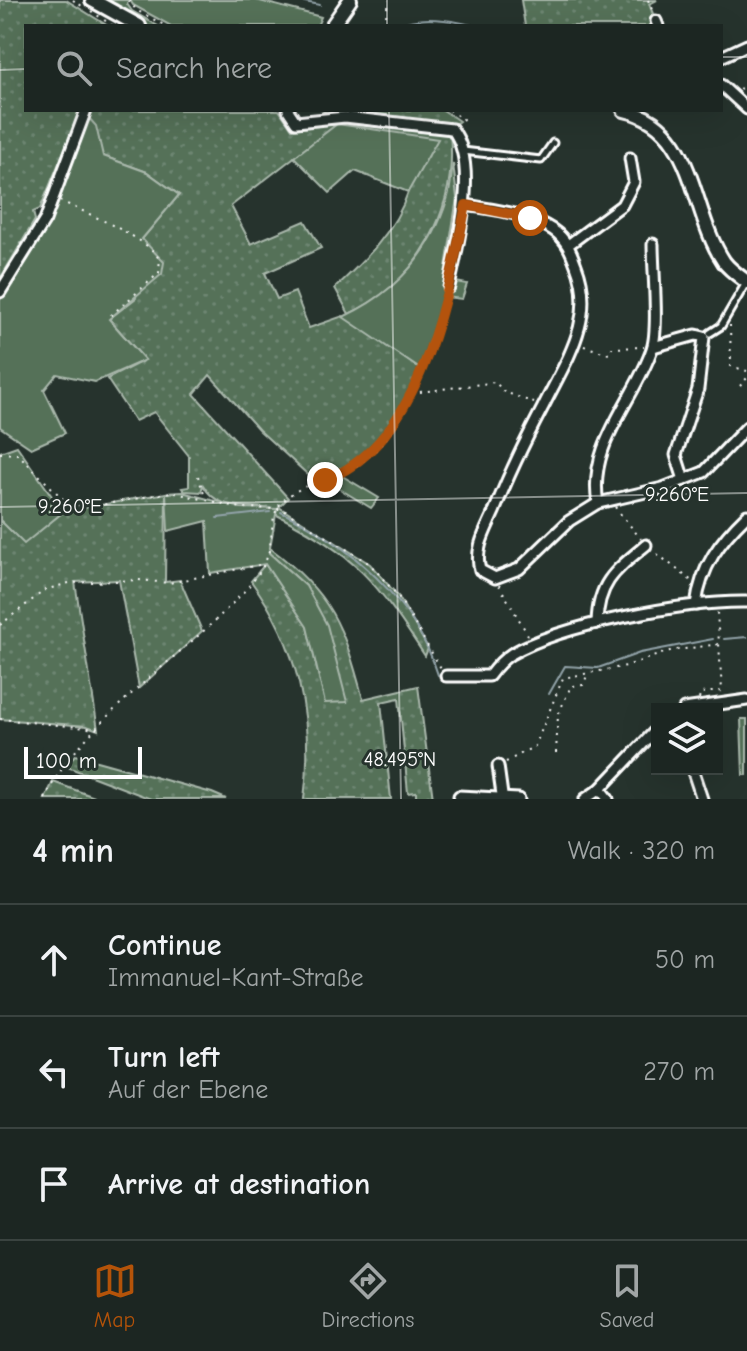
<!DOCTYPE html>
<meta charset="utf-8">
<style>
body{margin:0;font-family:"Comic Neue",sans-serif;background:#252e2a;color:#f1f3f6}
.controls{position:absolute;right:24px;bottom:24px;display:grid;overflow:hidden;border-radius:0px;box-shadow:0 8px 32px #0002}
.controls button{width:72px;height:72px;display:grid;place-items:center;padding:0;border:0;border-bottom:2px solid #3a4340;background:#1c2622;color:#f1f3f6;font:40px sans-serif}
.scale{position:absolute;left:24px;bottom:20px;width:118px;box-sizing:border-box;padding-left:8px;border:4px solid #fff;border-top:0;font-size:22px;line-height:28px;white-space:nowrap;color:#fff;-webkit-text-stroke:6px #26332d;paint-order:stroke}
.stop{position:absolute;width:24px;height:24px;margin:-18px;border:6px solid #b45309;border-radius:50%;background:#fff}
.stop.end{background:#b45309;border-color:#fff;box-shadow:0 2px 8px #0008}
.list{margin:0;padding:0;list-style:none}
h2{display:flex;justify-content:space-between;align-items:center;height:104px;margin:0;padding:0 32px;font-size:34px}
h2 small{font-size:26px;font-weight:400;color:#a0a5a5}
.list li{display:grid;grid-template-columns:52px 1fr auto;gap:24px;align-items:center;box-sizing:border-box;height:112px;padding:0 32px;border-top:2px solid #3a4340}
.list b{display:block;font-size:30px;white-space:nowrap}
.list p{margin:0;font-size:26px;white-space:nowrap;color:#a0a5a5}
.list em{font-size:26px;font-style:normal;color:#a0a5a5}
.icon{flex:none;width:44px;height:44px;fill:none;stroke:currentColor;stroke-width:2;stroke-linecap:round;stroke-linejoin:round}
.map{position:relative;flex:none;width:747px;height:799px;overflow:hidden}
.search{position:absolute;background:#1c2622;box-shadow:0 8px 32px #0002;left:24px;right:24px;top:24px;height:88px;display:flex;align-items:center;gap:20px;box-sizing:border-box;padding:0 28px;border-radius:0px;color:#a0a5a5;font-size:30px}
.sheet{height:440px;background:#1c2622}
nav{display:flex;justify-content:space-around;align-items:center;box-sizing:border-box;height:112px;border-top:2px solid #3a4340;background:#1c2622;font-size:22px;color:#a0a5a5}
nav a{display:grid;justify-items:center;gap:4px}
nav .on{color:#b45309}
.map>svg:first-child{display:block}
</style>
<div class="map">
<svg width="747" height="799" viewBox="0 0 747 799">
<defs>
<pattern id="grass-dots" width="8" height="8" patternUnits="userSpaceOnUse" patternTransform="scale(2)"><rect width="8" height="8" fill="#547159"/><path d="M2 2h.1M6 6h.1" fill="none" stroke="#6e8672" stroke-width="1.8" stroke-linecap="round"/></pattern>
</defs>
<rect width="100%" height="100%" fill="#26332d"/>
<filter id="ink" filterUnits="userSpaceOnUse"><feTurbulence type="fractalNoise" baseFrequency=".0125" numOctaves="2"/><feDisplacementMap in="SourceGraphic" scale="16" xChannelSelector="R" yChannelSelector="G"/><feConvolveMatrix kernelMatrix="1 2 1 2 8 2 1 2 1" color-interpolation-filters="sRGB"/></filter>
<g filter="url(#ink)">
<g fill="url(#grass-dots)" stroke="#aab8ac" stroke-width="2">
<polygon points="0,0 66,0 108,26 26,26 26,110 81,110 40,209 33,212 35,220 0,279"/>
<polygon points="101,0 129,0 127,4 132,11 158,26 145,26"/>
<polygon points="521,0 657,0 649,4 658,26 525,26"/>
<path d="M91 110H279L292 129 337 124 231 206 251 244 305 221 321 248 265 273 277 299 295 292 309 328 343 316 420 369C401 426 374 461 317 483L259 430 210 375 194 394 288 498 279 507 370 564 398 596 428 648 425 656C376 581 357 556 275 514L277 510C250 503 219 514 203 485L201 492 184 491 182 488 189 487V456L154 412 135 421 107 379 145 360 109 319 136 298 142 239 179 195 147 172 103 156 88 117Z"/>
<polygon points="322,110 443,110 459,121 454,125 345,111 329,115"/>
<path d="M351 123 443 130 450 134C458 209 419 282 349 314L335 288C364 261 396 230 408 192Z"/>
<polygon points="166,493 165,582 180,580 202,631 139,688 119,580 75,582 98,730 87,726 0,719 0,520 24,543 63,512"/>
<path d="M270 548C331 593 344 627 363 699L418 686 433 799H416V792L408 793 399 698 381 702 391 799H304C315 720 298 645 251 581L265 564 307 626 325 703 306 586 269 553Z"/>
<polygon points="75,755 212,793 226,799 151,799 65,766"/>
<polygon points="53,782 100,799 45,799"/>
</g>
<g fill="#547159" stroke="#aab8ac" stroke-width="2">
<polygon points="130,0 256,0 321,17 317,26 171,26 133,5"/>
<polygon points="88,117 96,126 103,156 147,172 179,195 142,239 164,262 162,274 109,319 145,360 95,382 57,374 44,390 65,433 31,448 0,427 0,295 46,225"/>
<polygon points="337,124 351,126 438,139 408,192 355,171 330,193 294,157"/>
<path d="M453 163 457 198 444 280 467 284 462 299 446 297 420 369 343 317C395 293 430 256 447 200 451 189 451 175 453 163Z"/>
<polygon points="17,446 63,512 24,544 0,520 0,452"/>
<polygon points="339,474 379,498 371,508 325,480"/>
<polygon points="182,492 241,508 277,509 269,553 306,586 327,625 347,702 325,703 307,627 265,564 210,573 207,521 168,531 166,493"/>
<polygon points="741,719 747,719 747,775 743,775"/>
</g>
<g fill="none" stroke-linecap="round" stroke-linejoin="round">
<g stroke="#92a3a9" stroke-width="2">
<polyline points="295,0 320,5"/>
<path d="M396 26C420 14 451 20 476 26"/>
<polyline points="721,92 747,116"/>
<path d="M281 512C350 544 415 601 438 675"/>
<polyline points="217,518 270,512"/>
<polyline points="724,639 747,637"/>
<polyline points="549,694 565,666 598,668 640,653 713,639"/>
</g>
<defs>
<g id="service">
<polyline points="463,151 541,160 553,143"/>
<polyline points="710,333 721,326 746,283"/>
</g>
<g id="minor">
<polyline points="656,21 658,26"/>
<polyline points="721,57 747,45"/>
<polyline points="721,85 747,109"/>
<path d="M288 110 296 122 345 117 452 129C480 164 457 247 449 287"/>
<path d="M466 205C495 210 528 213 553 230 566 239 571 251 576 265 597 318 566 360 543 407 525 441 508 476 494 512 486 530 474 550 480 570L495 578 519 569 569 521 598 503 663 488 704 472 747 427"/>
<polyline points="568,245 622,205 634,182 630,158"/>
<polyline points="0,292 45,220 86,110"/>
<polyline points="653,347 696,335 704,337 698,389 676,455 684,480"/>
<path d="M598 503C587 445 635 400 652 349 659 329 653 269 653 244"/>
<path d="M696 605C701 566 720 541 747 515"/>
<path d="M597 623C598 582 616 570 646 545"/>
<path d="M446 676H489C495 668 503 659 511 654 563 624 687 601 747 602"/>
<polyline points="684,709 747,700"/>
<polyline points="498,766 502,795"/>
<polyline points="692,769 702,799"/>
<polyline points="600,789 608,799"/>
<polyline points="459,796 519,799"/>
<polyline points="585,799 600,789 657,729"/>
</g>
<g id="secondary">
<polyline points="92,0 139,26"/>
<polyline points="332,26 350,0"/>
<path d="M624 110C697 126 689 210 724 262 730 270 739 276 747 282"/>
</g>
</defs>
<use href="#service" stroke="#fff" stroke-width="11"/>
<use href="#minor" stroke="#fff" stroke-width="15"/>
<use href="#secondary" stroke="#fff" stroke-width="18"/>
<g stroke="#fff" stroke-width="2" stroke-dasharray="2 6" stroke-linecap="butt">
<polyline points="73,0 85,8"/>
<polyline points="129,0 136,10 166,26"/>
<polyline points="648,0 653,12"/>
<polyline points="91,11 113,26"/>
<polyline points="386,16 388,0"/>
<polyline points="739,89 747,86"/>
<polyline points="449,110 463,119 459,123"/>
<path d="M60 201C80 210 153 240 159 260 160 263 159 270 159 273L109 317"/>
<polyline points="730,325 731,366 747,371"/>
<polyline points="584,346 609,354 612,348 644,347"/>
<polyline points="740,386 747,378"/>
<polyline points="412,393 496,382 502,391 534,403"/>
<polyline points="0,453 18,454 74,510 171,492 241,508 282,509 370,564 398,596 442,670"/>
<polyline points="198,476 205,497"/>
<polyline points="615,507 641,539"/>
<polyline points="651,549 693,582"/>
<polyline points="499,585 528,635"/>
<polyline points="0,625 45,590 69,583 138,580 169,583 264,564"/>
<polyline points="699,699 701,693 722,691 717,612"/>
<polyline points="0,719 97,729"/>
<polyline points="556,753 558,715 571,686 583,685 587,676"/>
<polyline points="506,762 535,746 563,678 626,666 670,651 719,644"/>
<path d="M45 799C74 732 167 666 220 616 236 599 262 577 268 554 273 539 270 521 278 507 294 483 334 480 357 465 411 429 426 353 446 296"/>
</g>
<use href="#service" stroke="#26332d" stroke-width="5"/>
<use href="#minor" stroke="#26332d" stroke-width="9"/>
<use href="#secondary" stroke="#26332d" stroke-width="12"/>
</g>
</g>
<g fill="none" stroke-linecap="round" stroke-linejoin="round" filter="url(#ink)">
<path stroke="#b45309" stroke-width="10" d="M325 480C422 443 447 296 466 205L530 218"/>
</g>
<path fill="none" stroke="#fff" stroke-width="2" stroke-opacity="0.45" d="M387 0V26M721 57H747M0 70 26 69M389 110 401 799M0 507 747 493"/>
<g font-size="20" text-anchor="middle" fill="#fff" stroke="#26332d" stroke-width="6" stroke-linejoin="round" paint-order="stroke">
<text x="677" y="501">9.260°E</text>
<text x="70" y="513">9.260°E</text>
<text x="400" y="766">48.495°N</text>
</g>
</svg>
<div class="controls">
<button><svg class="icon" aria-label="layers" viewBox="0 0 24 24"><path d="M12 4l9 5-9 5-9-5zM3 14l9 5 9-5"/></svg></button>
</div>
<div class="scale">100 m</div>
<div class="stop" style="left:530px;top:218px"></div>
<div class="stop end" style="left:325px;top:480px"></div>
<div class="search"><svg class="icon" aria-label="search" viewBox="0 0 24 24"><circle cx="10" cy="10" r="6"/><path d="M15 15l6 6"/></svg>Search here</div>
</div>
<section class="sheet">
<h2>4 min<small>Walk · 320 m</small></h2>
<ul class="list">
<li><svg class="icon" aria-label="ahead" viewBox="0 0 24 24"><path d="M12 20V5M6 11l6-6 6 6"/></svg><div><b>Continue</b><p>Immanuel-Kant-Straße</p></div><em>50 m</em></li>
<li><svg class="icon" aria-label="left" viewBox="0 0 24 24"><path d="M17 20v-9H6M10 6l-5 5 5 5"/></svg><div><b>Turn left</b><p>Auf der Ebene</p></div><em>270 m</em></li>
<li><svg class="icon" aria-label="arrive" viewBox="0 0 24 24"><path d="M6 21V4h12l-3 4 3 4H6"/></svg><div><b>Arrive at destination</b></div></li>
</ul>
</section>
<nav>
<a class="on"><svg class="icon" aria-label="map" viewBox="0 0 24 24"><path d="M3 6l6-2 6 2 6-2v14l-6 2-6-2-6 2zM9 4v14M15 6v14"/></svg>Map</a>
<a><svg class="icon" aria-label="directions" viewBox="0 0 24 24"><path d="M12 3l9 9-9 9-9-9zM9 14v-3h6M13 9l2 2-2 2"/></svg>Directions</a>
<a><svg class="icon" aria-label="saved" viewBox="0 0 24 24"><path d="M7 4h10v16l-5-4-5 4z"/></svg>Saved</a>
</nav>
